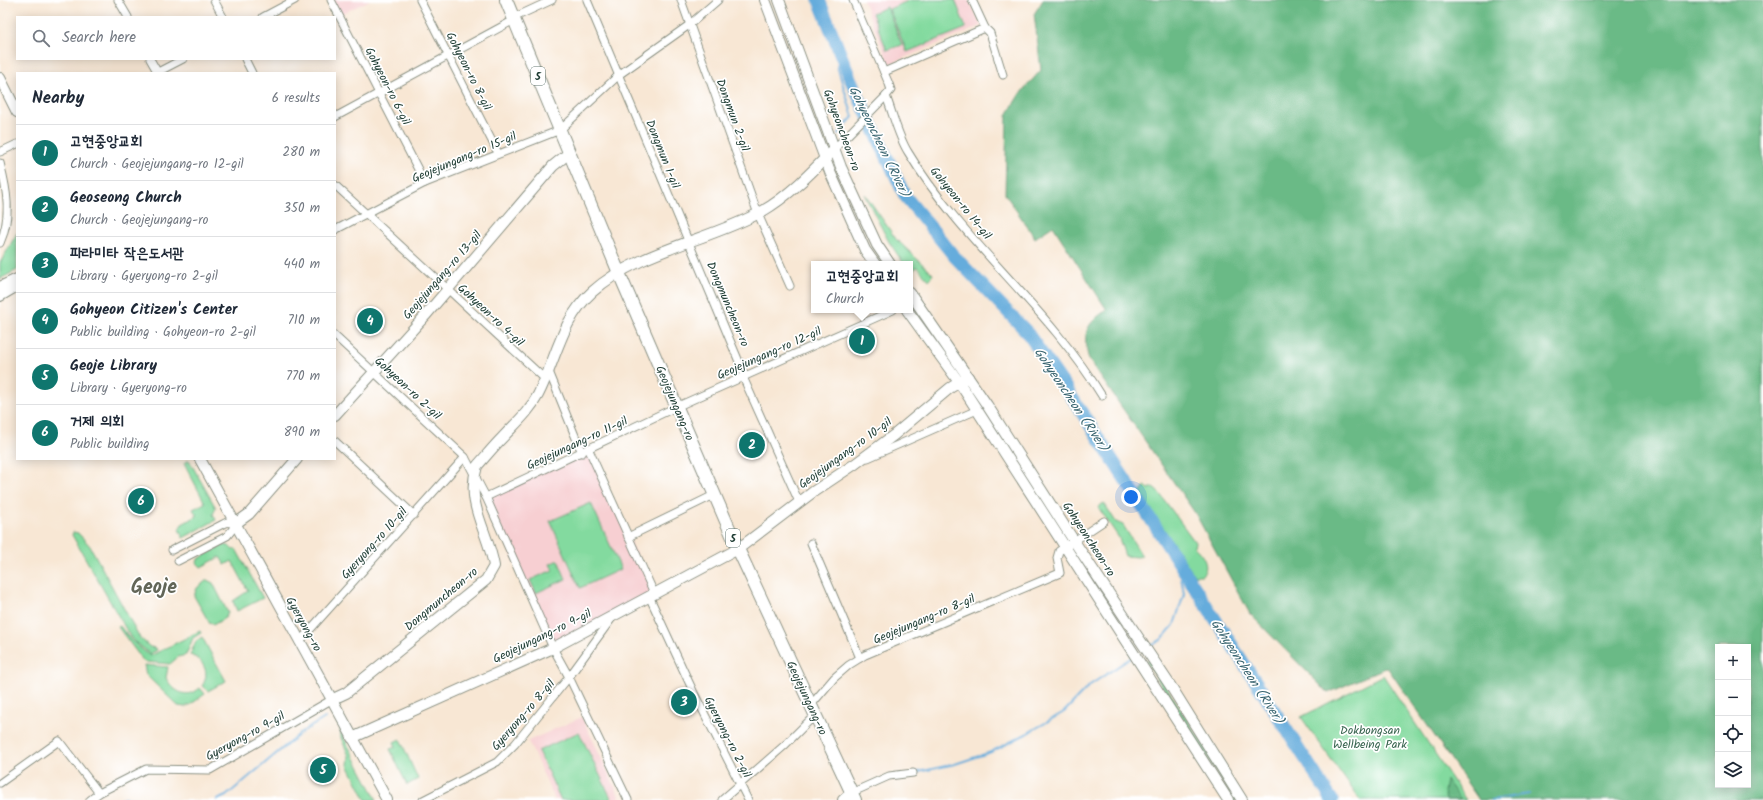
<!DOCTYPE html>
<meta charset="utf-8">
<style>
body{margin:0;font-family:Kalam,"Poor Story",sans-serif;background:#f6f6f7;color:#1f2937}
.controls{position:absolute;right:12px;bottom:12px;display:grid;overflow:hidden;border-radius:0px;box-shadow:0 2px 10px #0003}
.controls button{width:36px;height:36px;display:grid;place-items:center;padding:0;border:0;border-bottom:1px solid #e0e1e3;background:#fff;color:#1f2937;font:20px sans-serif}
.you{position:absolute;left:1131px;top:497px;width:14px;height:14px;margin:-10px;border:3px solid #fff;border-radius:50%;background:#1a73e8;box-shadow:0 0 0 6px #1a73e833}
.badge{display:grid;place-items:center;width:26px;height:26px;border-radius:50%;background:#0f766e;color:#fff;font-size:13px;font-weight:700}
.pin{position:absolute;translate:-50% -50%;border:2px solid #fff;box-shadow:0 1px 4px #0006}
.popup{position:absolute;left:811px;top:261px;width:102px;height:52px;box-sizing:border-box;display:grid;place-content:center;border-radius:0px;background:#fff;filter:drop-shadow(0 1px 3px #0005);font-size:13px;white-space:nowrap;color:#747a83}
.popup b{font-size:15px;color:#1f2937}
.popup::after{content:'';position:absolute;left:50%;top:100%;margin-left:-8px;border:8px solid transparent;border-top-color:#fff}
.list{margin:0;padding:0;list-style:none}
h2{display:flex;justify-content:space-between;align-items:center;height:52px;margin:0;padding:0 16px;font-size:17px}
h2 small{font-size:13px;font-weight:400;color:#747a83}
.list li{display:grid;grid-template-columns:26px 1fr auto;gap:12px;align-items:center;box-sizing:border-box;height:56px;padding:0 16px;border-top:1px solid #e0e1e3}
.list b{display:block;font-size:15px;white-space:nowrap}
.list p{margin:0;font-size:13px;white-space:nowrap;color:#747a83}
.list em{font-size:13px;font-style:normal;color:#747a83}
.icon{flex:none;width:22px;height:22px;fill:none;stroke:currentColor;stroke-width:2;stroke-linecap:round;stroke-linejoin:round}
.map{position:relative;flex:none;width:1763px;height:800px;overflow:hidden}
.search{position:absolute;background:#fff;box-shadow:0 2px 10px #0003;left:16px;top:16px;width:320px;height:44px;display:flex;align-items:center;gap:10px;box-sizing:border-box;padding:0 14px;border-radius:0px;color:#747a83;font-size:15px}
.panel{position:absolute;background:#fff;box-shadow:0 2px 10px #0003;left:16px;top:72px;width:320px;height:388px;border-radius:0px}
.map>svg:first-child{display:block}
</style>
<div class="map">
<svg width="1763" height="800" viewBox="0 0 1763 800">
<rect width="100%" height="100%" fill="#fff"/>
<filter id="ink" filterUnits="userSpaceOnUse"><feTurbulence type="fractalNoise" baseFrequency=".025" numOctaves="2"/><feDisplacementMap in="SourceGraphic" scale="8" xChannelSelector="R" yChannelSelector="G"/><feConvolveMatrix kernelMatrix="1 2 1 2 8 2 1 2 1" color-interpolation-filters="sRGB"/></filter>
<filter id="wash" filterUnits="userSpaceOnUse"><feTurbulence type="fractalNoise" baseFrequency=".012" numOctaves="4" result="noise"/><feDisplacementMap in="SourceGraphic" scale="16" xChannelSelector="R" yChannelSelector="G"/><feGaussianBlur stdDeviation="0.9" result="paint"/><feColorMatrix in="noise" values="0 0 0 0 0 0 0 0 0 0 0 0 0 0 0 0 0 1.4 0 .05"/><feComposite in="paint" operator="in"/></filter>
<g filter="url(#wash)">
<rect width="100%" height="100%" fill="#f8e7d4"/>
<g fill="#f7cfd2">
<polygon points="331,0 370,0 339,15"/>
<polygon points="863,0 969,0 981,26 889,64"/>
<polygon points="589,450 654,593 553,648 486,497"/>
<polygon points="582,717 621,800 555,800 528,741"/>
</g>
<g fill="#83da9f" stroke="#518c6a">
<polygon points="910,0 955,0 966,28 907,52 889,9"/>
<polygon points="887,7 902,45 887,50 872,13"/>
<polygon points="864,194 865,194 896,239 933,274 929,280 917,267 910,273 910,264 904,264 889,242"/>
<polygon points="17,233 17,270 0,279 0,263"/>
<polygon points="189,460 216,508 213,514 216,520 183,538 179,529 182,524 197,516 193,509 205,503 184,463"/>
<path d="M1145 486 1149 489 1153 487 1157 490 1195 542 1194 547C1202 553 1211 567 1202 575H1195L1192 572 1149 506 1141 492Z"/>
<polygon points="591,503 621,569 580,588 550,521"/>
<polygon points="1104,503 1116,522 1123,525 1142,556 1138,557 1125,556 1119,538 1098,507"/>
<polygon points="73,532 78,533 90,546 140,638 150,647 156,648 157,650 150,654 131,638 72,535"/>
<polygon points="224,545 229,546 233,550 236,549 263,598 237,611 233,601 248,591 232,561 225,565 220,557 201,567 197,563 198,559"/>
<polygon points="558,560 566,579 536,593 530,580 553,570 550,564"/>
<polygon points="207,580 213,583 228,613 225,618 213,625 212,623 210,624 194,596 197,588"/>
<polygon points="120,626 130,639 150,656 200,631 201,633 193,638 186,655 178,657 170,664 144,662 118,627"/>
<path d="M202 637 226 681 208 691 202 686C211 673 203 659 190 655L196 641Z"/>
<polygon points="1149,659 1238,800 1234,800 1146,661"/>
<path d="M144 665 168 667 166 678C173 691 186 700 200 688L205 694 190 705 185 707 178 706 146 675Z"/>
<polygon points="1383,675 1466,800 1360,800 1301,717"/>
<polygon points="340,730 377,800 366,800 348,765 349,756 341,738"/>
<polygon points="579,732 612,800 561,800 538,751"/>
<polygon points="400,739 418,779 407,785 390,749 396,747 394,742"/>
</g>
<g fill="#6aba86" stroke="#447c5d" fill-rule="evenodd">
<path d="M1043 0H1763V800H1479L1387 667 1328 693 1250 614 1195 513 1089 360C1082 334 1085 324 1107 310L1053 226 1035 238 1005 194 1007 115 1019 95 1041 70 1034 14ZM1718 647H1748V785H1718Z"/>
<polygon points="1446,779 1461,800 1446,800 1444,792"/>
</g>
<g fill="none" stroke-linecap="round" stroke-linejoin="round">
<g stroke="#65acdc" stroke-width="2">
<polyline points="838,134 853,117 837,66 841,56"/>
<polyline points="1148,647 1161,640 1174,625 1184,594 1179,566"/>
<polyline points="914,773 955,764 991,752 1026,734 1064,712 1090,685 1132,657"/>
<polyline points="120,800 125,798 157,800"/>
<polyline points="217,800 226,796 302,732 325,718"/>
<polyline points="1492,800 1529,794"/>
</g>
<polyline stroke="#65acdc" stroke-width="13" points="819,0 850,78 905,196 954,256 1026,331 1066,388 1332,800"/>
</g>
</g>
<g filter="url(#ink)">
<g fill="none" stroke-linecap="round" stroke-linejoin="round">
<defs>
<g id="street">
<polyline points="118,0 128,17"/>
<polyline points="214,0 223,17"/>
<polyline points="331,0 425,183"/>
<polyline points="420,0 498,153"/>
<polyline points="587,0 745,376"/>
<polyline points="681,0 758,214 790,286"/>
<path d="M853 0 889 84 891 90 886 96C893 114 898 136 908 152 962 242 1048 307 1102 396"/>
<polyline points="972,0 985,28 990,33 1003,75"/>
<polyline points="263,17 295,0"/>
<polyline points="513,18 552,0"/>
<polyline points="150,59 158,73"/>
<polyline points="245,59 252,73"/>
<polyline points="884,72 985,28"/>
<polyline points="156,73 183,59"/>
<polyline points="335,117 514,20"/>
<polyline points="834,149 886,96"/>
<polyline points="0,152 17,144"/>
<path d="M0 163C7 190 12 216 0 243"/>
<polyline points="335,185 545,379"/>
<polyline points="335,230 425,183 560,130 620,74 689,25 718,0"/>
<polyline points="335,336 465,457 486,497 553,648 569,677 628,800"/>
<polyline points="548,369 582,453"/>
<polyline points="743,377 799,502"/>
<polyline points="335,441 414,515"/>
<polyline points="589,450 654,593"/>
<polyline points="868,458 977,410"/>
<polyline points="486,497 676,407 893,310"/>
<polyline points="628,537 714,495"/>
<polyline points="811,543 860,658"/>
<polyline points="172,550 221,525 227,522 235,524 232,530 227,536 178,561"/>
<polyline points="649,596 693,691 748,800"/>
<polyline points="299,642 465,457"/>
<polyline points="811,705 834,678 849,665 865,655 1060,573 1057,558 1059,551 1104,521"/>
<polyline points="0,783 59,741 99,793"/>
<polyline points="851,793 889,776 913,773"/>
<polyline points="90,800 99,793 146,769 210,770 331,700"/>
<polyline points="423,800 497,762 515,744 569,677 612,618"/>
<polyline points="722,800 785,745 816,714"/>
</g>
<g id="secondary">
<polyline points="765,0 830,172 865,250 875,264"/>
<polyline points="779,0 841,167 877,245 890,264"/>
<polyline points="0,78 17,112"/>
<polyline points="0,287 17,279"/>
<polyline points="910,293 987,405 1074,541 1172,688 1242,800"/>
<polyline points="0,296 17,286"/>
<polyline points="907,310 959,382 1228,800"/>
<polyline points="335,415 425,316 553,166 569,153"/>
<polyline points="200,459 387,800"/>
<polyline points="235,524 249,514 297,459"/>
<path d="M331 700 346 693 486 580 494 566C488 530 465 505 477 466 486 456 494 446 503 437 516 423 529 412 538 395 556 360 561 320 592 292 639 250 708 241 761 212 788 197 813 171 834 149"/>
<polyline points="352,738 553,648 738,549 813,492 855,464 894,435 950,388 968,377"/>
<polyline points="843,800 851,793"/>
</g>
<polyline id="primary" points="506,0 619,273 738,549 855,800"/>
</defs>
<use href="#street" stroke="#8c9284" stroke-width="9"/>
<use href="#secondary" stroke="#8c9284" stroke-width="12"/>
<use href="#primary" stroke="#8c9284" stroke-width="14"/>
<use href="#street" stroke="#fff" stroke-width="7"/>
<use href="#secondary" stroke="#fff" stroke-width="10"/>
<use href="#primary" stroke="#fff" stroke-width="12"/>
</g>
</g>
<g text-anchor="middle" stroke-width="3.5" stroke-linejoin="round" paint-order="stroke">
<g fill="#fff" stroke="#627771" stroke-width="1">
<rect x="531" y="67" width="14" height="18" rx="3"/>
<rect x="726" y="529" width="14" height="18" rx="3"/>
</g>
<g font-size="11" font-weight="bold" fill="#1f3d34">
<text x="538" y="80">5</text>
<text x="733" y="542">5</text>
</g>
<g font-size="12" fill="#1f3d34" stroke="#fff">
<text transform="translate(469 71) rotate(63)" y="4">Gohyeon-ro 8-gil</text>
<text transform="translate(388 86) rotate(63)" y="4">Gohyeon-ro 6-gil</text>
<text transform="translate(733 115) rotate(70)" y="4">Dongmun 2-gil</text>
<text transform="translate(842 130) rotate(70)" y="4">Gohyeoncheon-ro</text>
<text transform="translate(663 154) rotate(68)" y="4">Dongmun 1-gil</text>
<text transform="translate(464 157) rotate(-23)" y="4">Geojejungang-ro 15-gil</text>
<text transform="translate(961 203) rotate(51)" y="4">Gohyeon-ro 14-gil</text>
<text transform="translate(442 275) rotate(-49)" y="4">Geojejungang-ro 13-gil</text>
<text transform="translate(728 304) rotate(67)" y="4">Dongmuncheon-ro</text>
<text transform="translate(491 315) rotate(43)" y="4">Gohyeon-ro 4-gil</text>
<text transform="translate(769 353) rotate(-24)" y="4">Geojejungang-ro 12-gil</text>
<text transform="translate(408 388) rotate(43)" y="4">Gohyeon-ro 2-gil</text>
<text transform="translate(675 403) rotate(67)" y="4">Geojejungang-ro</text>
<text transform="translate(577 443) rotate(-25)" y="4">Geojejungang-ro 11-gil</text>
<text transform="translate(845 453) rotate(-36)" y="4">Geojejungang-ro 10-gil</text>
<text transform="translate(1089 539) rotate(57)" y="4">Gohyeoncheon-ro</text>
<text transform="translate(374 543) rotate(-48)" y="4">Gyeryong-ro 10-gil</text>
<text transform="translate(441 599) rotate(-40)" y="4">Dongmuncheon-ro</text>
<text transform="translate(924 619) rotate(-23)" y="4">Geojejungang-ro 8-gil</text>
<text transform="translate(304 624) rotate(61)" y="4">Gyeryong-ro</text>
<text transform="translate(542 636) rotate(-26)" y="4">Geojejungang-ro 9-gil</text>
<text transform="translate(807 698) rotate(65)" y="4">Geojejungang-ro</text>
<text transform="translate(523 715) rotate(-49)" y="4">Gyeryong-ro 8-gil</text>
<text transform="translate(245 736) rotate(-29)" y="4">Gyeryong-ro 9-gil</text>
<text transform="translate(728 737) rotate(63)" y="4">Gyeryong-ro 2-gil</text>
</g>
<g font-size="12" fill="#38644f" stroke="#fff">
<text x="1370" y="734">Dokbongsan<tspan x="1370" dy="14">Wellbeing Park</tspan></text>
</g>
<g font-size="13" font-style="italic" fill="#38646f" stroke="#fff">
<text transform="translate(880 141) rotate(64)" y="5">Gohyeoncheon (River)</text>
<text transform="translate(1072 399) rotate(56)" y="5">Gohyeoncheon (River)</text>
<text transform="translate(1248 671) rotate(57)" y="5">Gohyeoncheon (River)</text>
</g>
<g font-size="20" font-weight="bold" fill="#626658" stroke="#fff">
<text x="154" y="593">Geoje</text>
</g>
</g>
</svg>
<div class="controls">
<button>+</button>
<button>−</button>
<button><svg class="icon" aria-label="locate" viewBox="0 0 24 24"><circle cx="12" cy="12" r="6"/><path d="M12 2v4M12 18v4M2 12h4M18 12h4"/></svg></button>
<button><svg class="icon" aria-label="layers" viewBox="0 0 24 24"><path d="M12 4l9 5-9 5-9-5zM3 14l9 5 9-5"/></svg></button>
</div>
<div class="you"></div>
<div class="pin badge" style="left:862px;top:341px">1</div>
<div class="popup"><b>고현중앙교회</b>Church</div>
<div class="pin badge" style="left:752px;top:445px">2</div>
<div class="pin badge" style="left:684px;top:702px">3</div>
<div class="pin badge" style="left:370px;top:321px">4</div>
<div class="pin badge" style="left:323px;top:770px">5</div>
<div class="pin badge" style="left:141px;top:501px">6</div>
<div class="search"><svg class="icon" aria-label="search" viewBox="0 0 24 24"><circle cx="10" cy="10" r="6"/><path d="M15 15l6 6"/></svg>Search here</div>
<section class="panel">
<h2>Nearby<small>6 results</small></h2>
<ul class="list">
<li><span class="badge">1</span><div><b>고현중앙교회</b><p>Church · Geojejungang-ro 12-gil</p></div><em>280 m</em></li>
<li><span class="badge">2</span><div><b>Geoseong Church</b><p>Church · Geojejungang-ro</p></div><em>350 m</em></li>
<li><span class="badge">3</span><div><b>파라미타 작은도서관</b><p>Library · Gyeryong-ro 2-gil</p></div><em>440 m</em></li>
<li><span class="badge">4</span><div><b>Gohyeon Citizen's Center</b><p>Public building · Gohyeon-ro 2-gil</p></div><em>710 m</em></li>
<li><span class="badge">5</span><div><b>Geoje Library</b><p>Library · Gyeryong-ro</p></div><em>770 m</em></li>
<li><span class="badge">6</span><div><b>거제 의회</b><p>Public building</p></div><em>890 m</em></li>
</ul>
</section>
</div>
